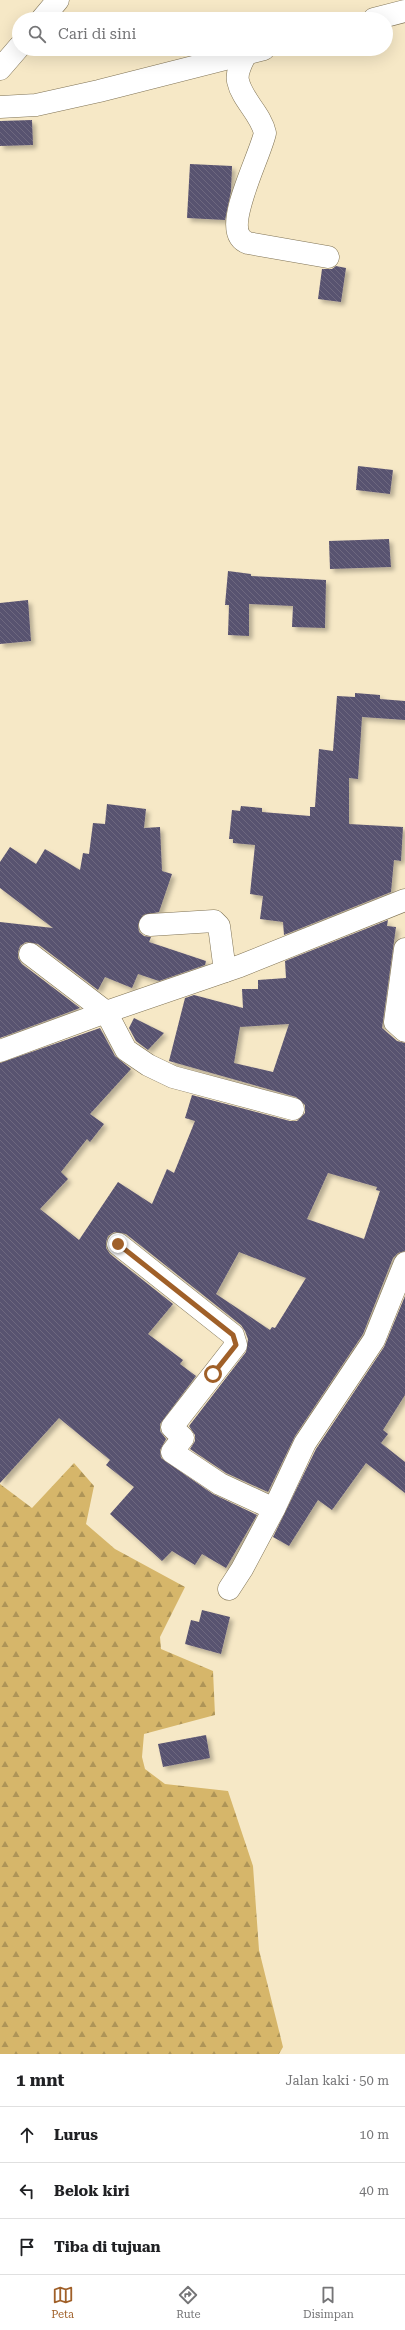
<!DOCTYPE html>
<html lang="id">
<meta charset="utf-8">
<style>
body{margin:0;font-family:"Roboto Serif",serif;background:#f2f2f2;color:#202124}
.stop{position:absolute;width:12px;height:12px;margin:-9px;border:3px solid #a06029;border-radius:50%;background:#fff}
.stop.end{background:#a06029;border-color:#fff;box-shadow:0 1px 4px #0008}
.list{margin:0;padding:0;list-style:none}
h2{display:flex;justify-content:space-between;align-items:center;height:52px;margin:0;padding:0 16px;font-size:17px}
h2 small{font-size:13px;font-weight:400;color:#757577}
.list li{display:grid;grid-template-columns:26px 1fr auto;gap:12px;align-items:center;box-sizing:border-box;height:56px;padding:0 16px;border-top:1px solid #e0e0e0}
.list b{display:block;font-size:15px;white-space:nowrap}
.list em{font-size:13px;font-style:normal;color:#757577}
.icon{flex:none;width:22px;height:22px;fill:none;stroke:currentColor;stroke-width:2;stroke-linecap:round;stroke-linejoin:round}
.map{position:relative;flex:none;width:405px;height:2054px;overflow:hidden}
.search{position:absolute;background:#fff;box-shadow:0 4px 16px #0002;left:12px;right:12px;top:12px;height:44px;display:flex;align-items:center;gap:10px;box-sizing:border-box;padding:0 14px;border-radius:22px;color:#757577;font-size:15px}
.sheet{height:220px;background:#fff}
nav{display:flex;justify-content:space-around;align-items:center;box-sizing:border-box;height:56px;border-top:1px solid #e0e0e0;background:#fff;font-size:11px;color:#757577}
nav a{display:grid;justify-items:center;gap:2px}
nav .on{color:#a06029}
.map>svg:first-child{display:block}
</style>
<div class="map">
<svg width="405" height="2054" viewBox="0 0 405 2054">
<defs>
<pattern id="forest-firs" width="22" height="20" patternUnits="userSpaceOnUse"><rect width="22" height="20" fill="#d6b66a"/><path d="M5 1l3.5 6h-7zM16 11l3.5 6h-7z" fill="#ae9457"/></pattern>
<pattern id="building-back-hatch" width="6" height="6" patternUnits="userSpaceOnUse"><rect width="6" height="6" fill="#59526f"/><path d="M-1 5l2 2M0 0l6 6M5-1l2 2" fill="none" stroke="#6e687f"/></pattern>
<filter id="shadow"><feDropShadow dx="3.5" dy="3.5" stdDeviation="2" flood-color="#0004"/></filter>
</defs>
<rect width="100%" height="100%" fill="#f6e8c6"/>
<polygon fill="url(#forest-firs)" points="74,1463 94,1486 86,1524 115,1549 185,1587 160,1637 161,1649 213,1671 215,1715 144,1734 142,1757 145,1769 165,1784 228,1791 253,1866 259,1950 283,2047 279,2054 0,2054 0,1484 32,1508"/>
<g fill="url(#building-back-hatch)" fill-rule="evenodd" filter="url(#shadow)">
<polygon points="32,120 33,145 0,146 0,121"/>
<polygon points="190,164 232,166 231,191 225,220 187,218"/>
<polygon points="336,266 346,268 341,302 318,299 322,269 332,269"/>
<polygon points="358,466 393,470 390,494 356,490"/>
<polygon points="389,539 391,567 330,569 329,541"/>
<polygon points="228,571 251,574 251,576 326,580 325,628 292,627 293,606 249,604 249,636 228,635 229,605 225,605"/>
<polygon points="28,600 31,641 0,644 0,603"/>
<polygon points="355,693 380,695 380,699 405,701 405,720 362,717 358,779 349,778 349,824 403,827 401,861 394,860 391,892 284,935 283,922 260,919 263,896 250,894 255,845 233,843 233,839 229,839 232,810 240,811 241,806 262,808 262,812 310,816 310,807 315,807 319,749 333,751 337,696 355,697"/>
<polygon points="107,804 146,809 144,828 160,827 162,871 172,874 159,912 143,915 138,925 139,932 144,936 151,937 149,942 206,961 205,965 159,981 138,974 132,988 105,977 98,990 38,944 26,942 20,946 18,952 18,958 22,964 80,1008 0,1038 0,922 53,928 0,888 0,862 10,847 36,864 45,849 80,870 83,853 89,854 93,823 105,824"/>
<path d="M388 920 387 926 396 927 382 1028 397 1041 405 1043V1251L398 1253 393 1258 363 1334 295 1436 268 1492 226 1473 190 1449 195 1441V1435L189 1426 246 1352 248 1339 245 1331 241 1325 126 1234 114 1232 108 1236 106 1242V1248L110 1254 173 1304 148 1334 183 1360 180 1364 196 1376 160 1424V1431L166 1439 160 1450 161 1458 213 1494 257 1515 226 1568 202 1554 195 1565 172 1551 162 1561 110 1514 134 1487 106 1465 110 1460 59 1418 0 1483V1063L100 1028 115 1056 131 1069 90 1114 104 1124 90 1142 87 1139 61 1172 68 1179 40 1209 79 1240 118 1182 152 1204 167 1169 174 1173 195 1121 185 1118 192 1095 290 1121H297L305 1113V1105L296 1097 169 1061 185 998 194 995 243 1008 242 989H258V980L286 978 285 961ZM289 1024 273 1072 234 1063 240 1027ZM328 1173 377 1187 376 1190 380 1191 364 1239 307 1219ZM239 1252 306 1278 275 1328 272 1327 270 1330 216 1294Z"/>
<polygon points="134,1018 164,1033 148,1050 136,1041 129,1028"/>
<polygon points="405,1296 405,1395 383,1430 388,1434 381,1443 405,1462 405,1493 366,1463 332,1510 318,1500 289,1546 273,1537 316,1449 384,1347"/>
<polygon points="202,1610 230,1617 221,1654 185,1644 191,1620 199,1622"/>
<polygon points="206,1735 210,1758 163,1767 158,1744"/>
</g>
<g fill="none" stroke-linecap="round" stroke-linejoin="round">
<defs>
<g id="minor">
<polyline points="42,19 58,0"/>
<polyline points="374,19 405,11"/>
<path d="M246 54C242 62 236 72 238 81 242 100 261 114 265 133 260 156 227 218 240 237 242 240 245 242 248 243L328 257"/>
<polyline points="0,69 19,47"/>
<polyline points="0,107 36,105 99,91 264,49"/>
<polyline points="150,925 214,921 219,926 225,971"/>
<polyline points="405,949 395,1022 405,1031"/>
<polyline points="30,954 106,1012 126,1050 148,1065 173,1077 293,1109"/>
<polyline points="0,1051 106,1012 240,966 405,900"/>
<polyline points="118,1244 233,1335 236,1345 172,1427 183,1438 172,1452 220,1484 274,1509"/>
<polyline points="229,1589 242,1569 274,1509 305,1443 374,1340 405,1263"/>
</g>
</defs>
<use href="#minor" stroke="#7f7254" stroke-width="23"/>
<use href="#minor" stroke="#fff" stroke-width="22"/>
</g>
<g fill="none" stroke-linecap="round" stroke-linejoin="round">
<polyline stroke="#a06029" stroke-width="5" points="118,1244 233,1335 236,1345 213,1374"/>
</g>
</svg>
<div class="stop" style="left:213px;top:1374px"></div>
<div class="stop end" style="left:118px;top:1244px"></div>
<div class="search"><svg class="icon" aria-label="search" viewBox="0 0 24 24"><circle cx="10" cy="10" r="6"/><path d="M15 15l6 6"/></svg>Cari di sini</div>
</div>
<section class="sheet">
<h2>1 mnt<small>Jalan kaki · 50 m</small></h2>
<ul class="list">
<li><svg class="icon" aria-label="ahead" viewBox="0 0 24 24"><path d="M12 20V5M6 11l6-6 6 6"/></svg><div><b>Lurus</b></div><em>10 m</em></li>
<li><svg class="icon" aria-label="left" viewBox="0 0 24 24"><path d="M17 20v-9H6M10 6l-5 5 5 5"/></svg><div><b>Belok kiri</b></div><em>40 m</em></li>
<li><svg class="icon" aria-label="arrive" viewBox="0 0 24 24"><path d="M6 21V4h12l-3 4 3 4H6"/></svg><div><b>Tiba di tujuan</b></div></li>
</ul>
</section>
<nav>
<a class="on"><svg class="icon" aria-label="map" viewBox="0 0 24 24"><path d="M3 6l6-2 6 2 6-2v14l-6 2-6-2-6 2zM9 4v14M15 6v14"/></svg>Peta</a>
<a><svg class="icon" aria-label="directions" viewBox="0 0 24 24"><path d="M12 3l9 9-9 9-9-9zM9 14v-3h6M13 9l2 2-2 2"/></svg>Rute</a>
<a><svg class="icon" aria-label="saved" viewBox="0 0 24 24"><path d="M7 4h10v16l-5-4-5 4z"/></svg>Disimpan</a>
</nav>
